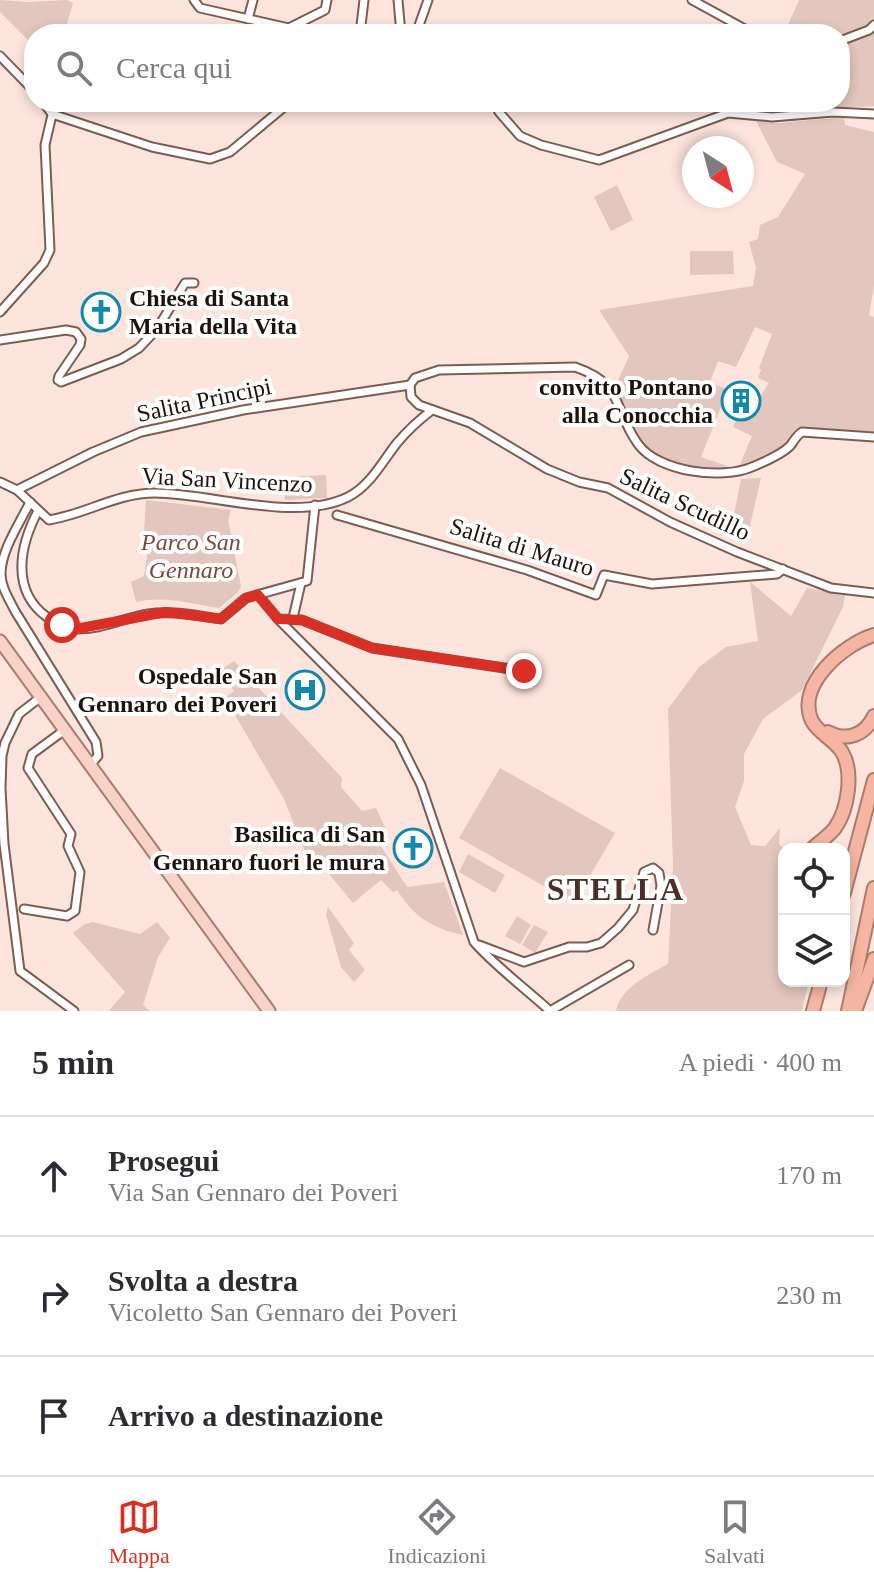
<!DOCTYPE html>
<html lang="it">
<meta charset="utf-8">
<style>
body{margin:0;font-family:Georgia,serif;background:#f7f7f7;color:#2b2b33}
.controls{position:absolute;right:24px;bottom:24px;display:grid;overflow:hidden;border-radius:16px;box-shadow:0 4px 12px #0003}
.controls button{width:72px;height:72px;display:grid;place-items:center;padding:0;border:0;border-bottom:2px solid #e1e1e2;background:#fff;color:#2b2b33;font:40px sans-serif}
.compass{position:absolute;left:682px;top:136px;width:72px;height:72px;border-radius:50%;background:#fff;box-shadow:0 4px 12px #0003;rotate:144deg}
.stop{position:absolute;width:24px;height:24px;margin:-18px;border:6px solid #d93025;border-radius:50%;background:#fff}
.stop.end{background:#d93025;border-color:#fff;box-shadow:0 2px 8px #0008}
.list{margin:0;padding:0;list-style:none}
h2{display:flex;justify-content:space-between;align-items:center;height:104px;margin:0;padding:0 32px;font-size:34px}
h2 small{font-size:26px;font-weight:400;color:#7c7c81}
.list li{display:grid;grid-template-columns:52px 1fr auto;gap:24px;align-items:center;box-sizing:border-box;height:120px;padding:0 32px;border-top:2px solid #e1e1e2}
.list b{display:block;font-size:30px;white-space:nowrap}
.list p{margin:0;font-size:26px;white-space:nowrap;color:#7c7c81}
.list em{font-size:26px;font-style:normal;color:#7c7c81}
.icon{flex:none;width:44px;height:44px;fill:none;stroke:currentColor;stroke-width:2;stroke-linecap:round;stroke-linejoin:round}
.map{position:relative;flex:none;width:874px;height:1011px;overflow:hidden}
.search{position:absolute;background:#fff;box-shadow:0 4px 12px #0003;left:24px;right:24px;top:24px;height:88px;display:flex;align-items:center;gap:20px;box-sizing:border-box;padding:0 28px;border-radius:32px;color:#7c7c81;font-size:30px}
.sheet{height:464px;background:#fff}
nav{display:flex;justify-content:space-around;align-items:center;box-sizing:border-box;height:112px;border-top:2px solid #e1e1e2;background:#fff;font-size:22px;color:#7c7c81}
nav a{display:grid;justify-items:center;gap:4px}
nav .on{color:#d93025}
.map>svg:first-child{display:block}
</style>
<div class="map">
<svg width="874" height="1011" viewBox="0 0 874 1011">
<rect width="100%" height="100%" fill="#fde5de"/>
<g fill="#e3c6bd">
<polygon points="0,0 28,2 67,0 73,3 64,34 34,34 34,46 0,12"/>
<polygon points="799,0 874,0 874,106 787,112 758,110 759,102 840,102 840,34 784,34"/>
<path d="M844 117 845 125 874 132V286L869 315 874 317V433L799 428 780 448 738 469 752 436 733 427 738 415 746 418 769 383 758 378 761 370 759 368 772 334 755 327 736 367 718 361 710 382 728 390 701 457 727 466V469C711 467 678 466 664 459 637 446 626 413 615 387L629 356 599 310 753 286 756 268 749 242 758 239 760 225 778 217 805 174 777 162 756 121 780 123Z"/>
<polygon points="617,185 633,220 611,231 594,197"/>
<polygon points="690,251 733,251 734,274 690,275"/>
<polygon points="326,475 327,498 285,500 284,477"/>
<polygon points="761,478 748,534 731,530 741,479"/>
<path d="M146 500 231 510 228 520 241 586 238 592 219 608C191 604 165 595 136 602L131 582 144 576 149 543 144 533Z"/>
<path d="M750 582 791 616 807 588 845 595 843 607 802 690 763 719 744 754V781L735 807 751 845 765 846 780 828 779 844 784 849V981H809L802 1011H616C621 987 648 975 668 964L673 866 668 709 699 667 726 647 758 641Z"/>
<path d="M234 661 342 778 341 787 362 811 376 808 388 834 379 843 407 887 444 882 463 935C432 928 415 918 397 890L393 892 381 880 353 903 324 868 313 872 284 799 225 698 234 691 220 670Z"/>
<polygon points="500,768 615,833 574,903 459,838"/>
<polygon points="468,854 505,875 495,893 459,872"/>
<polygon points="328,907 354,943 349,950 365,970 354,982 341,967 326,915"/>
<polygon points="517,916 531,925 520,944 505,936"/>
<polygon points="93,922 140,934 157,922 170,938 158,957 143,1005 150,1011 109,1011 125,992 73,933 85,924"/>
<polygon points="534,925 548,932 535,953 522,945"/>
</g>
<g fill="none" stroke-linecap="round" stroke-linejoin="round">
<defs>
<g id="minor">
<polyline points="194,0 200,8 289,28 325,10 327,0"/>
<polyline points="398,0 401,34"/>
<polyline points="692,0 754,34"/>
<polyline points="248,19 253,0"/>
<polyline points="360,34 364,0"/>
<polyline points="416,34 428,0"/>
<polyline points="840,41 869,30 874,25"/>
<polyline points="0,56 34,91"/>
<polyline points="43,102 52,114"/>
<polyline points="494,102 499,112 520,136 541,145 599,160 728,113 772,117 833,112 874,114"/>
<polyline points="52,114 152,147 210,159 230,152 290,102"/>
<polyline points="0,312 44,263 50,250 45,145 55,102"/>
<polyline points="0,340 66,330 76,332 81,339 80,345 59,376 58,380 61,382 121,359 139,348 157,329 185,283 194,283"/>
<path d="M410 385 415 378 439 370 575 367C625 384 612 408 638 444 658 472 722 480 752 467 764 462 781 455 790 446 794 441 796 436 802 432L874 437"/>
<polyline points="410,385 411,397 419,405 470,423 547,469 579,482 608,488 670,522 737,552 831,588 874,593"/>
<path d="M0 482 17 490 49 520C86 514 117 493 155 493 211 493 295 523 348 497 370 486 382 462 397 443 407 431 419 420 432 410"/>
<polyline points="17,490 93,452 141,432 243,410 410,385"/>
<path d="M30 502C20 523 1 550 1 574 1 587 9 599 15 611L96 742 98 756 91 764"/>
<path d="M38 511C20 545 10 590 47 617 55 622 65 628 75 629 100 630 124 618 148 614 172 610 197 616 221 619L246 598 307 581 315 505"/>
<polyline points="337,515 527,570 596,595 604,575 652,584 777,574 783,569"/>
<path d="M258 595 278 619 398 739 421 785 474 942C496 967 525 988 550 1011"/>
<polyline points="293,618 301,583"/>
<polyline points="278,619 302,620 372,648 524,671"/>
<polyline points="42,696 19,714 5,743 2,756 1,788 4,844 20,971 74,1011"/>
<polyline points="24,909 67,916 75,911 80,872 68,846 71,834 28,768 32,754 66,729"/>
<polyline points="479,945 524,962 569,947 587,947 601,943 618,928 633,910 644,872 653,868 659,873 661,886 653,930"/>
<polyline points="550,1011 629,965"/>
</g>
<polyline id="primary" points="0,641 269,1011"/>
<g id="motorway">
<path d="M828 732C847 742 865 735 874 716"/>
<path d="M812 849C819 842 828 837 835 828 848 810 854 772 842 752 834 739 819 734 812 721 795 685 844 644 874 635"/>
<polyline points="844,893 874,780"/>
<polyline points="813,1011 821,981"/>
<polyline points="848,1011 874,888"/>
<polyline points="855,1011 874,959"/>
</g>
</defs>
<use href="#minor" stroke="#7e5c52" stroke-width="11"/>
<use href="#primary" stroke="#aa7c6e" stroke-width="15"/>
<use href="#motorway" stroke="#aa7c6e" stroke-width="16"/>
<use href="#minor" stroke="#fff" stroke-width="7"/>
<use href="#primary" stroke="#f9d3c7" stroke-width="11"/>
<use href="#motorway" stroke="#f5b5a2" stroke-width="12"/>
</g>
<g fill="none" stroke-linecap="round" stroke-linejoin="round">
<polyline stroke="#d93025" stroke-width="10" points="62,625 81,628 166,612 221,619 246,598 258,595 278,619 302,620 372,648 524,671"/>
</g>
<defs>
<symbol id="church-ring" viewBox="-11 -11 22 22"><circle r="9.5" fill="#fff" stroke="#1388ad" stroke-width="1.5"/><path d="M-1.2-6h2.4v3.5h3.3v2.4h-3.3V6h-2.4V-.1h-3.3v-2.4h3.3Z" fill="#1388ad"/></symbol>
<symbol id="building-ring" viewBox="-11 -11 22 22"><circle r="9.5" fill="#fff" stroke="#1388ad" stroke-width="1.5"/><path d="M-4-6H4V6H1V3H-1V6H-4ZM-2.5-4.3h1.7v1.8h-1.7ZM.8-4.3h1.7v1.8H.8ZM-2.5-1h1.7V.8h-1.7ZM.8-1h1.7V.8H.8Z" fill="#1388ad"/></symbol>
<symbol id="hospital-ring" viewBox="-11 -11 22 22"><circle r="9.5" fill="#fff" stroke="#1388ad" stroke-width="1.5"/><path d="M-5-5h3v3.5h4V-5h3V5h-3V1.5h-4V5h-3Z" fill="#1388ad"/></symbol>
</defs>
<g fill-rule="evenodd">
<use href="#church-ring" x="79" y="290" width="44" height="44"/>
<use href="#building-ring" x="719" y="379" width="44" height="44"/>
<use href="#hospital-ring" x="283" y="668" width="44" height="44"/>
<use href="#church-ring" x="391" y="826" width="44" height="44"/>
</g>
<g text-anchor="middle" stroke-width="8" stroke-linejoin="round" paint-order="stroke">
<g font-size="24" font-weight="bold" fill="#1f120e" stroke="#fff" text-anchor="end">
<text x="129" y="306" text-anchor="start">Chiesa di Santa<tspan x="129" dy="28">Maria della Vita</tspan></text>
<text x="713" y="395">convitto Pontano<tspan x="713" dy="28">alla Conocchia</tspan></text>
<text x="277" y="684">Ospedale San<tspan x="277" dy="28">Gennaro dei Poveri</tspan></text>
<text x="385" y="842">Basilica di San<tspan x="385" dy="28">Gennaro fuori le mura</tspan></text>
</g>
<g font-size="24" fill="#1f120e" stroke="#fff">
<text transform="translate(204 400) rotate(-12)" y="8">Salita Principi</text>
<text transform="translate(227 480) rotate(3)" y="8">Via San Vincenzo</text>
<text transform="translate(685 504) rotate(25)" y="8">Salita Scudillo</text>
<text transform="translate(522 547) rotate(17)" y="8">Salita di Mauro</text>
</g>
<g font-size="24" font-style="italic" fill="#7a4839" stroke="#fff">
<text x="191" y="550">Parco San<tspan x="191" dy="28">Gennaro</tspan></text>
</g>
<g font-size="32" font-weight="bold" letter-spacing="2" fill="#4b2e25" stroke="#fff">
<text x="616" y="900">STELLA</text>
</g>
</g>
</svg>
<div class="controls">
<button><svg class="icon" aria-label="locate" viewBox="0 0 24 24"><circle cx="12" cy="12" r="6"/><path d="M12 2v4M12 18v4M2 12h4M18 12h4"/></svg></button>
<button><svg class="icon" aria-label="layers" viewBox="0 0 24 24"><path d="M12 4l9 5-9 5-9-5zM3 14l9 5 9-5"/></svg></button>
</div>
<svg class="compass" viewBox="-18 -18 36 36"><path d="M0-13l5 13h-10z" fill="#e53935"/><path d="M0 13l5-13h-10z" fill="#7c7c81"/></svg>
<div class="stop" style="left:62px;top:625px"></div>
<div class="stop end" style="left:524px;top:671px"></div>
<div class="search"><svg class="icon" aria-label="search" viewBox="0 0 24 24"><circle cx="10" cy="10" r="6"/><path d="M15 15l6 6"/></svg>Cerca qui</div>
</div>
<section class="sheet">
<h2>5 min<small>A piedi · 400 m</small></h2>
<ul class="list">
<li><svg class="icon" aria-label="ahead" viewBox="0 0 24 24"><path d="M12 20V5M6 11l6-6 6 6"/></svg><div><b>Prosegui</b><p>Via San Gennaro dei Poveri</p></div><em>170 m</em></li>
<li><svg class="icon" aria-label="right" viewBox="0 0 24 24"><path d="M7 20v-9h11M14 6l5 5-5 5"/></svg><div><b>Svolta a destra</b><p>Vicoletto San Gennaro dei Poveri</p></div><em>230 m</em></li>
<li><svg class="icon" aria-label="arrive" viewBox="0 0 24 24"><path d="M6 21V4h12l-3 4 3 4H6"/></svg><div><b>Arrivo a destinazione</b></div></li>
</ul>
</section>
<nav>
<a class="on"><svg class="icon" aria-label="map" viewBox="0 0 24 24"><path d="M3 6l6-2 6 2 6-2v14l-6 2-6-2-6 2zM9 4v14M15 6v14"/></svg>Mappa</a>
<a><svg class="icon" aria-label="directions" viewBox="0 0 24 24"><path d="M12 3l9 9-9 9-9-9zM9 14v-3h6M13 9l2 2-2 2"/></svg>Indicazioni</a>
<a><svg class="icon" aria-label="saved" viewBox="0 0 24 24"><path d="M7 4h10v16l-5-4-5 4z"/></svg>Salvati</a>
</nav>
